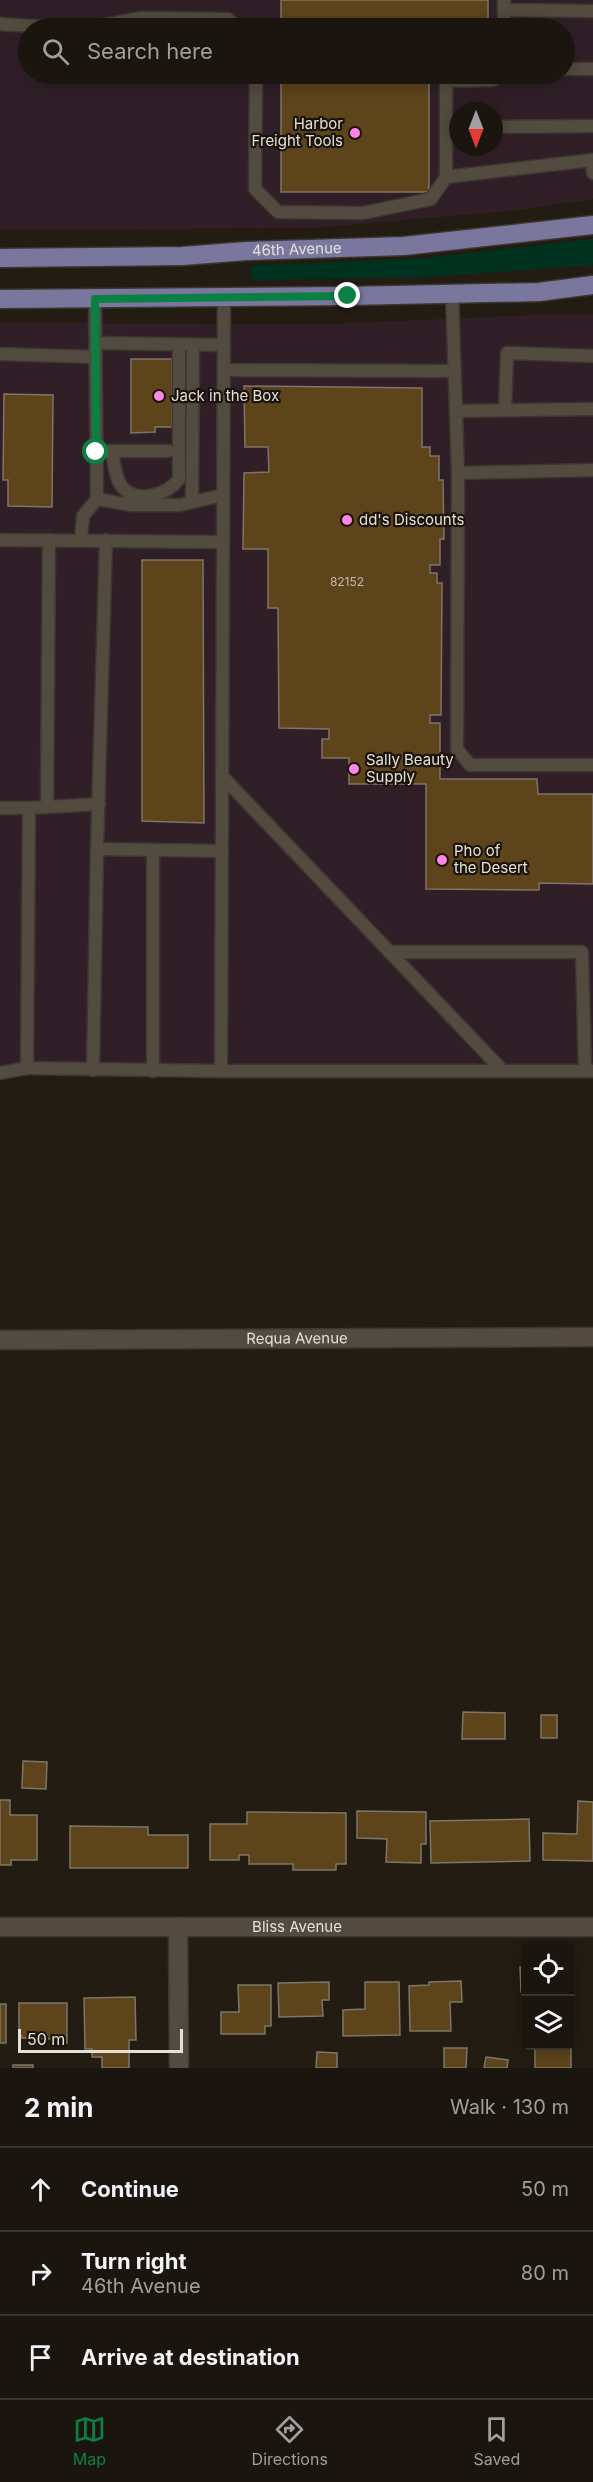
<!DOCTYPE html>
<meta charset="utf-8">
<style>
body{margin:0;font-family:Inter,sans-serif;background:#27221c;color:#f1f3f6}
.controls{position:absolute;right:18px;bottom:18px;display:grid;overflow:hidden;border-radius:9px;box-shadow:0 3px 15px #0003}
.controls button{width:54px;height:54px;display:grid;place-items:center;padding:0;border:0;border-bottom:2px solid #38342e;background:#1a150e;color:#f1f3f6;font:30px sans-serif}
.compass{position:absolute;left:449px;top:102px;width:54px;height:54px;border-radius:50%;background:#1a150e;box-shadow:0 3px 15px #0003;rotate:180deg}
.scale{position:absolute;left:18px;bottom:15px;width:165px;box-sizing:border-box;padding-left:6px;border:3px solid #e5e0d9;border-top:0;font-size:16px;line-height:21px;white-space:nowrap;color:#e5e0d9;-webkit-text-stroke:4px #1a1309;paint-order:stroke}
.stop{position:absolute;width:18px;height:18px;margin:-14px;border:4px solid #0b8043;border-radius:50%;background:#fff}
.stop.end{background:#0b8043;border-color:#fff;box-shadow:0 2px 6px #0008}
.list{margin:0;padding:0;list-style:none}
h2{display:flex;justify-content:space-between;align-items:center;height:78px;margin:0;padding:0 24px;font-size:26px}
h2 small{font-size:20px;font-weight:400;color:#9f9f9e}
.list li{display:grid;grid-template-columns:39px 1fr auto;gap:18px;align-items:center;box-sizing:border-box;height:84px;padding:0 24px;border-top:2px solid #38342e}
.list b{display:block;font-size:22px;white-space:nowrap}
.list p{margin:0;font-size:20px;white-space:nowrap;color:#9f9f9e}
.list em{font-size:20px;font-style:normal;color:#9f9f9e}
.icon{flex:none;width:33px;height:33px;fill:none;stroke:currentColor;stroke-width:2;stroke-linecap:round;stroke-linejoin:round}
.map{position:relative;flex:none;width:593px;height:2068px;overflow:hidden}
.search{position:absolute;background:#1a150e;box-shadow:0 3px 15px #0003;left:18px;right:18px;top:18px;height:66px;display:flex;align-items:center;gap:15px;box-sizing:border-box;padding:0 21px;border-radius:33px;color:#9f9f9e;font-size:22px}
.sheet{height:330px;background:#1a150e}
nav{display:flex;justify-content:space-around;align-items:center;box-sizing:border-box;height:84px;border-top:2px solid #38342e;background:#1a150e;font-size:16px;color:#9f9f9e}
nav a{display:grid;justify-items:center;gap:3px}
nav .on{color:#0b8043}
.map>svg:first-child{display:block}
</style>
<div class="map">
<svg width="593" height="2068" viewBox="0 0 593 2068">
<rect width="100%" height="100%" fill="#231c12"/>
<g fill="#301f27" fill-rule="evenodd">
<path d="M0 0H593V199L509 211 314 228 0 230ZM28 28H564V74H28ZM458 111H494V147H458Z"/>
<polygon points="534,315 593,315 593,1065 0,1070 0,323 331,324"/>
</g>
<polygon fill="#003220" points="593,239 593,265 426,277 253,280 249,266 426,258"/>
<g fill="#5d441b" stroke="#7e7569" stroke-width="1.5">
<rect x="281" y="0" width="207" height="28"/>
<rect x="281" y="74" width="148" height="118"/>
<polygon points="131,359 172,359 172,427 155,427 155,432 131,433"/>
<polygon points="244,386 422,388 422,447 430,447 430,456 439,456 439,480 443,480 444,539 440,539 440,565 430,565 430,573 437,573 437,583 442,583 441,715 430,715 430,723 440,723 440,779 537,779 538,794 593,794 593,884 539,883 539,890 426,889 426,784 349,784 349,758 322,758 322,739 329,739 329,729 279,728 278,608 268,608 268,549 243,549 244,473 269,472 268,447 245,447"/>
<polygon points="4,394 53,395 52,507 8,506 8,480 3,480"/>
<polygon points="142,560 203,560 204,823 142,821"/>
<polygon points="463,1712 505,1713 505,1739 462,1739"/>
<rect x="541" y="1715" width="16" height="23"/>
<polygon points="23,1761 47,1762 46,1789 22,1788"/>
<polygon points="0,1800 10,1800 10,1815 37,1815 37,1860 11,1860 11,1865 0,1865"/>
<polygon points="578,1801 593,1802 593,1861 543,1860 543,1833 577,1834"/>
<polygon points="357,1811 426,1812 426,1844 421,1844 421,1863 386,1862 387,1839 357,1838"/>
<polygon points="247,1812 346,1813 346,1864 336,1864 336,1870 293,1870 293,1864 249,1864 249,1855 239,1855 239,1860 210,1860 210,1824 247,1824"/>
<polygon points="529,1819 530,1861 431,1863 430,1821"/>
<polygon points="70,1826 148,1827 148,1835 188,1835 188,1868 70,1868"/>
<polygon points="520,1967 526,1967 526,1992 521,1992"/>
<polygon points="461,1981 462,2002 450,2002 451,2031 410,2031 409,1986 429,1985 429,1982"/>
<polygon points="329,1982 329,2000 322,2000 323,2016 279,2017 278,1983"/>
<polygon points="365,1982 399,1982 400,2035 343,2036 343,2010 365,2009"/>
<polygon points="238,1985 271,1985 271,2026 265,2026 265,2034 221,2034 221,2012 239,2012"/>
<polygon points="572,1986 573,2020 570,2020 570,1987"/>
<polygon points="135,1997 136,2040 129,2040 129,2068 102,2068 102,2057 92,2057 92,2049 85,2049 84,1998"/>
<polygon points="19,2003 67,2003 67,2043 53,2043 53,2039 22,2038 22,2036 19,2036"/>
<rect x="0" y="2004" width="6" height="39"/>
<polygon points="571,2028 571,2068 535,2068 535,2046 570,2046"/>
<polygon points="444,2048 467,2048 466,2068 444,2068"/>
<polygon points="317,2052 337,2053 337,2068 316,2068"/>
<polygon points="486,2057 508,2060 507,2068 484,2068"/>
<rect x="13" y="2065" width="20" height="3"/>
</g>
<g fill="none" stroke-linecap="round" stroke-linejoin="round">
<defs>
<g id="lane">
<polyline points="504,0 504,28"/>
<polyline points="504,10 593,11"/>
<polyline points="0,24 63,28"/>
<polyline points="87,28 142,18 228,19 238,28"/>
<polyline points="564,69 593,69"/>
<polyline points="256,74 255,189 278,212 363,213 431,199 446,177"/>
<polyline points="499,74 493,80 446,81 446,177 592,160 593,173"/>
<polyline points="494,127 593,126"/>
<polyline points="452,293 458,473 457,749 470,765 593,765"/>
<polyline points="96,343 224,345"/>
<polyline points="0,354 96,357"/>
<polyline points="224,370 455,371"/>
<polyline points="505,410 507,353 593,356"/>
<polyline points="456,411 593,409"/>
<polyline points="107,451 168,451"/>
<path d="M112 451C114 462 115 479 123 488 139 504 168 494 179 479V345"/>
<polyline points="458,473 593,470"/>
<polyline points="97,499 131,505 180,505 223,495"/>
<polyline points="192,502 193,345"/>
<polyline points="0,540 223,542"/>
<polyline points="81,540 83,516 97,499 95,299"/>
<polyline points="106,540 97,849 222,851"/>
<polyline points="222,776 503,1071"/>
<polyline points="99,804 29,808 27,1068 221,1071 224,297"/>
<polyline points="47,806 49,540"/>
<polyline points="0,808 29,808"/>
<polyline points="389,952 582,952 585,1071"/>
<polyline points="93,1070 97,849"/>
<polyline points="153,1071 153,850"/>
<polyline points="221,1071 593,1071"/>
<polyline points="0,1073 27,1068"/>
</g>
<g id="street">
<path id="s1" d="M0 1927H593"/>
<polyline points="178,1927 179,2068"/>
</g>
<g id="secondary">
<path id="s2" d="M0 1340 593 1337"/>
</g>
<g id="primary">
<path id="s3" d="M0 258 182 256 247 251 404 246 593 225"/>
<polyline points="0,299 348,296 539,292 593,285"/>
</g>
</defs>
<use href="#lane" stroke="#3d3731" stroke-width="15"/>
<use href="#street" stroke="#3d3731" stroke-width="21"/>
<use href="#secondary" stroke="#3d3731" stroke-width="21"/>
<use href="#primary" stroke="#3d3731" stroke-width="21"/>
<use href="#lane" stroke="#534b3f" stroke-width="12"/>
<use href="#street" stroke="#534b3f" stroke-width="18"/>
<use href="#secondary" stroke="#534b3f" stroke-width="18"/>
<use href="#primary" stroke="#79779e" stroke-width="18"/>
</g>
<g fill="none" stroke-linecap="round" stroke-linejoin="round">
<polyline stroke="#0b8043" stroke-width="8" points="96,452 95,299 348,296"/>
</g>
<g fill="#fa87e7" stroke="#1a1309" stroke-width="2">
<circle cx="355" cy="133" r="6"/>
<circle cx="159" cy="396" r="6"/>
<circle cx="347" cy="520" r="6"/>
<circle cx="354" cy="769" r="6"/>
<circle cx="442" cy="860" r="6"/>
</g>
<g text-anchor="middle" stroke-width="4.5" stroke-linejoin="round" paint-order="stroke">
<g font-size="12" fill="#c3b9aa">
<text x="347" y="586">82152</text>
</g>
<g font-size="15" fill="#e5e0d9" stroke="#1a1309" text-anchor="start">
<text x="343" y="129" text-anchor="end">Harbor<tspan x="343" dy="17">Freight Tools</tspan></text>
<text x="171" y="401">Jack in the Box</text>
<text x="359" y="525">dd's Discounts</text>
<text x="366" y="765">Sally Beauty<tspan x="366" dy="17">Supply</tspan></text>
<text x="454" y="856">Pho of<tspan x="454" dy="17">the Desert</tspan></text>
</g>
<g font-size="15" fill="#e5e0d9" stroke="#1a1309">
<text dy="5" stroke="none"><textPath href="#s3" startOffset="297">46th Avenue</textPath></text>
<text dy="5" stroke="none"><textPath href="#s2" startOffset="297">Requa Avenue</textPath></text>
<text dy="5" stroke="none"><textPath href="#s1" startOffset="297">Bliss Avenue</textPath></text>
</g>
</g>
</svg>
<div class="controls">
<button><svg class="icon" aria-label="locate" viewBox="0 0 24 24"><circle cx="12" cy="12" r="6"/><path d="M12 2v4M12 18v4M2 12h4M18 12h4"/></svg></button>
<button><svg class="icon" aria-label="layers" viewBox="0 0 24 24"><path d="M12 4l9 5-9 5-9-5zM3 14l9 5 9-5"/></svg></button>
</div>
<svg class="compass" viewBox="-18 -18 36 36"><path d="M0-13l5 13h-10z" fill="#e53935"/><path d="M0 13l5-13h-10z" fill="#9f9f9e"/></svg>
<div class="scale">50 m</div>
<div class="stop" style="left:96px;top:452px"></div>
<div class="stop end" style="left:348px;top:296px"></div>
<div class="search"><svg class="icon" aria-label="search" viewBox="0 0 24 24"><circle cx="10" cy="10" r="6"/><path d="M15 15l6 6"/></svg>Search here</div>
</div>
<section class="sheet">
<h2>2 min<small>Walk · 130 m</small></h2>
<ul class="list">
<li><svg class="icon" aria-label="ahead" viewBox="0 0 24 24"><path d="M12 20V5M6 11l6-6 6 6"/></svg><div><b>Continue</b></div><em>50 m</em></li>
<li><svg class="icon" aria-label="right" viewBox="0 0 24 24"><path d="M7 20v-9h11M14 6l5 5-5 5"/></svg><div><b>Turn right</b><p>46th Avenue</p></div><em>80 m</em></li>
<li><svg class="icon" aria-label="arrive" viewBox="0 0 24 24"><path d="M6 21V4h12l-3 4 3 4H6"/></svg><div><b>Arrive at destination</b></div></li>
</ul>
</section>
<nav>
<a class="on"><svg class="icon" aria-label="map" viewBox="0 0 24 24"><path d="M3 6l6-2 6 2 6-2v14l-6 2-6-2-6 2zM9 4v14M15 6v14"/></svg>Map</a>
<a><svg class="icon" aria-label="directions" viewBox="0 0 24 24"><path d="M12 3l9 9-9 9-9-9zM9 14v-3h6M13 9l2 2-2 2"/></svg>Directions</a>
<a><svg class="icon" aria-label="saved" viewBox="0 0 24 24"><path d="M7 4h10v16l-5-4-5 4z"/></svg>Saved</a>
</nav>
